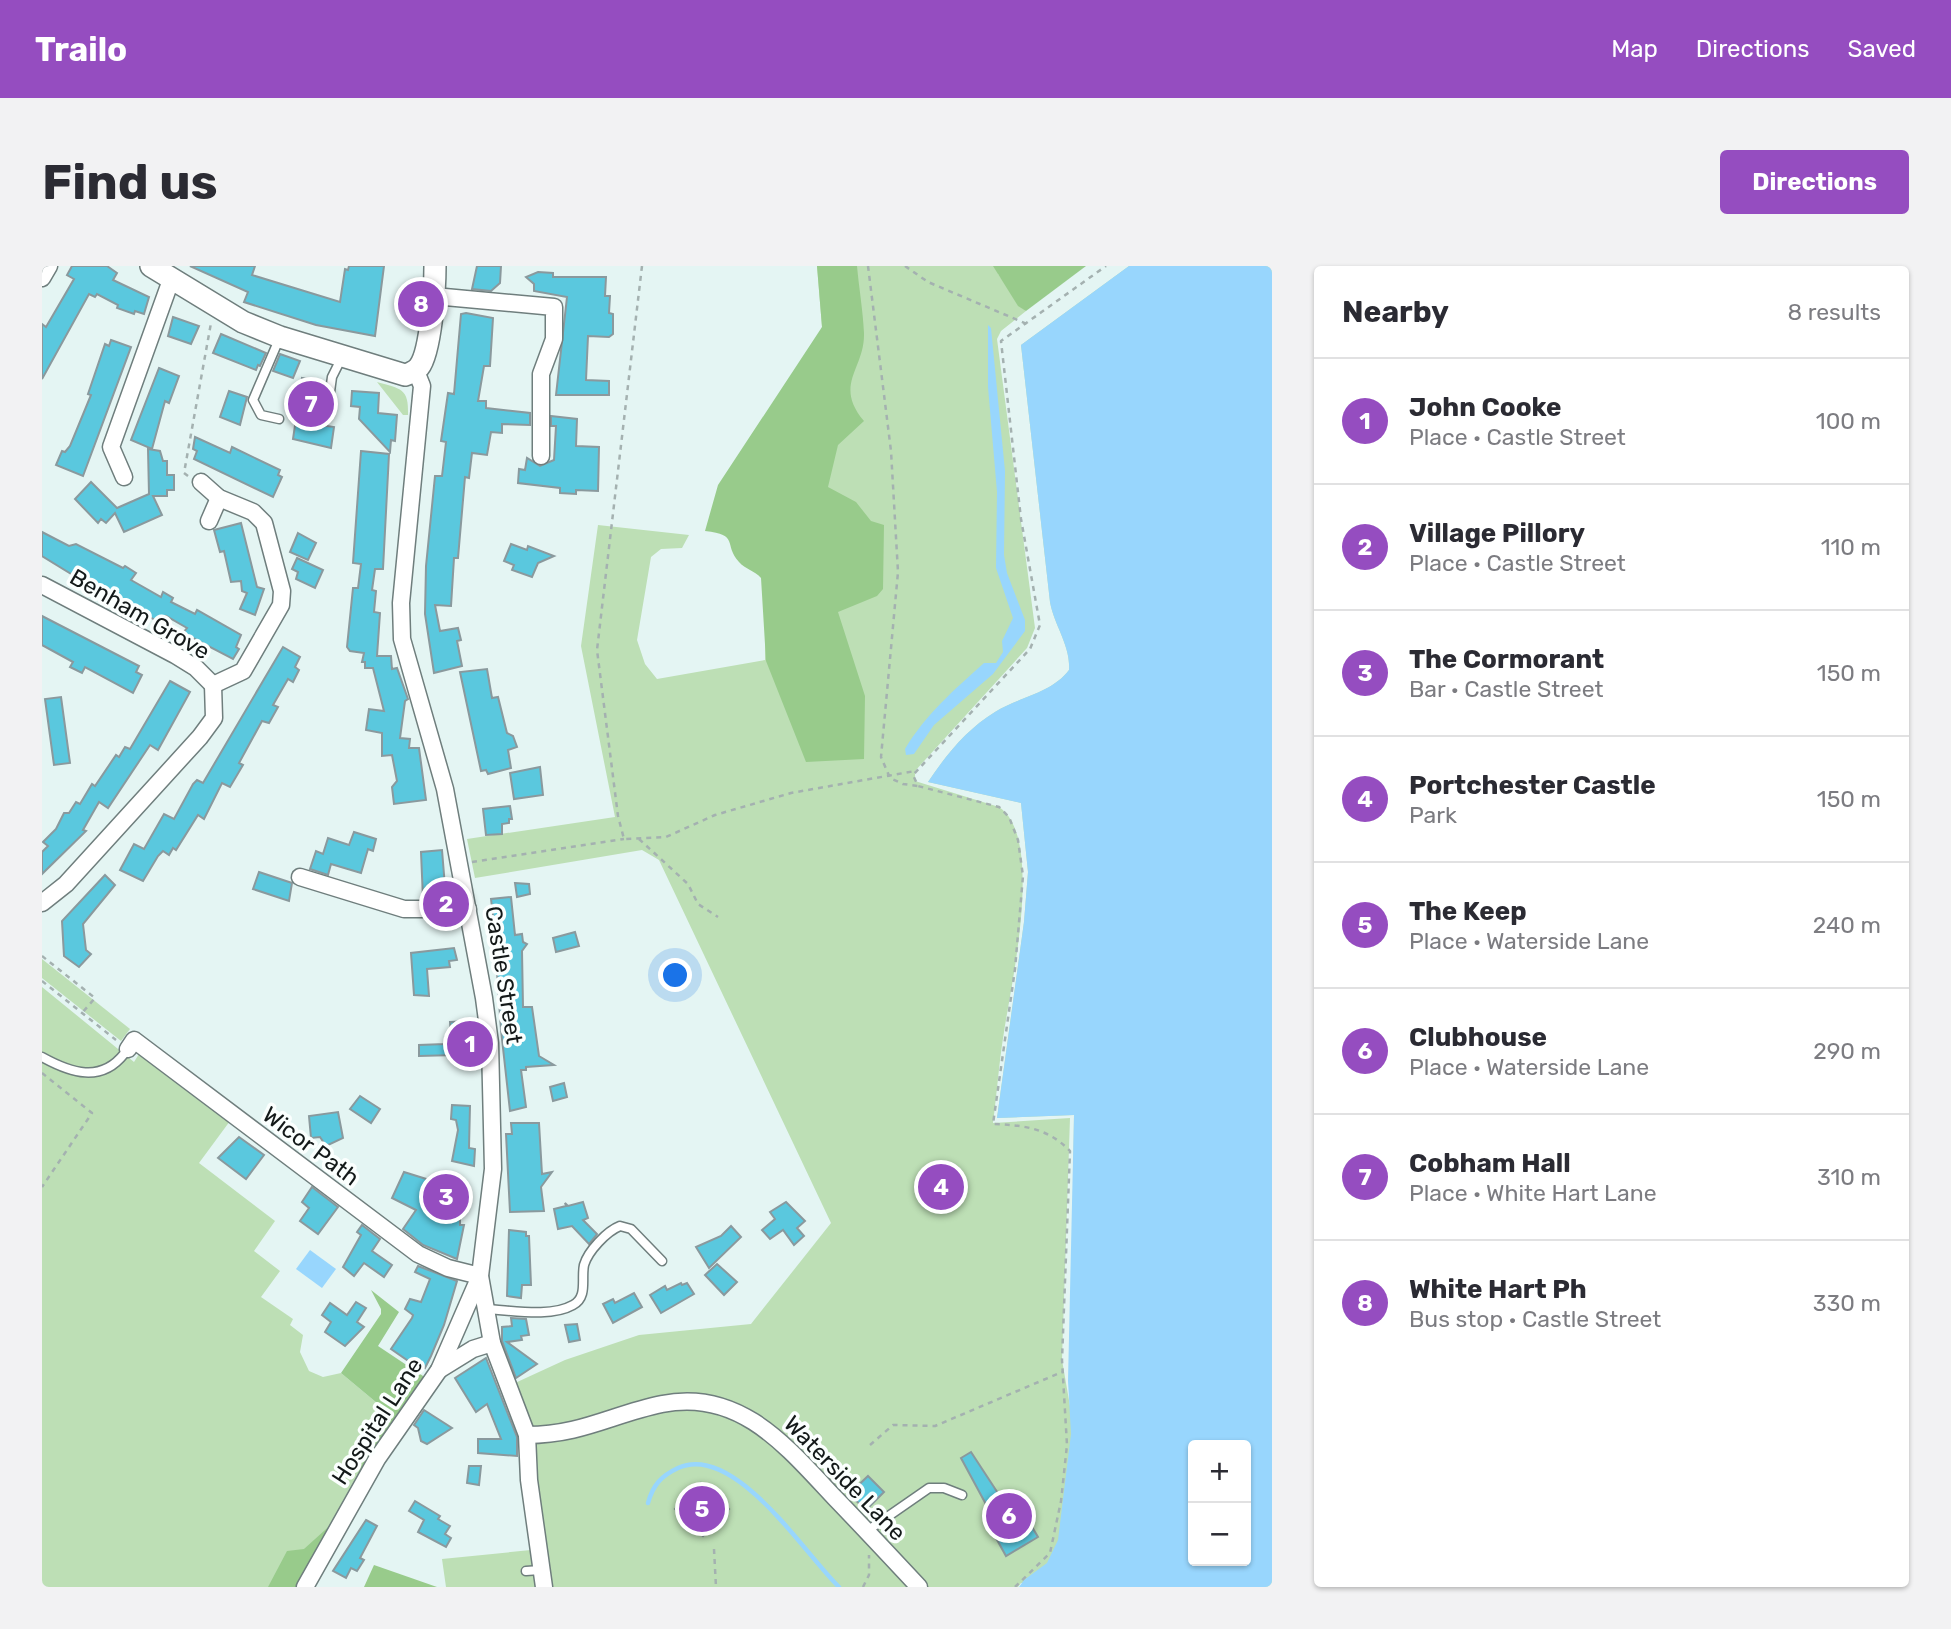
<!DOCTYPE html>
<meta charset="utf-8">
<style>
body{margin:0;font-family:Rubik,sans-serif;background:#f2f2f3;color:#2b2b33}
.controls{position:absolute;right:21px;bottom:21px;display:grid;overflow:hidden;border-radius:7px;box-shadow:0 2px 5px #0004}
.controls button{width:63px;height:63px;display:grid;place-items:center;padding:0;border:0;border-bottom:2px solid #e1e1e2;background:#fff;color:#2b2b33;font:35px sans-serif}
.you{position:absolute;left:634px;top:710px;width:24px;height:24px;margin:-18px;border:5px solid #fff;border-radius:50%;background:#1a73e8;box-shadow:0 0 0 10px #1a73e833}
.badge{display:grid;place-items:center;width:46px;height:46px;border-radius:50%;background:#954dc0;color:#fff;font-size:23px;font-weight:700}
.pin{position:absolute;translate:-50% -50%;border:4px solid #fff;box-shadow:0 2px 7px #0006}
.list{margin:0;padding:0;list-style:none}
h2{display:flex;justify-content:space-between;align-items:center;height:91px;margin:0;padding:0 28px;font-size:30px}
h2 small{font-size:23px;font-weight:400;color:#7c7c81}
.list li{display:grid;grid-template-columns:46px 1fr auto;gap:21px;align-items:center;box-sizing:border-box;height:126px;padding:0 28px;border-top:2px solid #e1e1e2}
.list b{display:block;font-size:26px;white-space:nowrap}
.list p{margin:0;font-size:23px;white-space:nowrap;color:#7c7c81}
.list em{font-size:23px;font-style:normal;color:#7c7c81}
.map{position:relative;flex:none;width:1230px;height:1321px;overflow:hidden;border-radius:7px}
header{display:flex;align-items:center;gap:42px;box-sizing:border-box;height:98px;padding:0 35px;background:#954dc0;color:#fff}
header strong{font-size:33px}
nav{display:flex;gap:38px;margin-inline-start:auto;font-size:24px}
.intro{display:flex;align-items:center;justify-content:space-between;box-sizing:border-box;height:168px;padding:0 42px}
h1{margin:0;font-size:49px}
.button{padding:18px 32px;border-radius:7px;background:#954dc0;color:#fff;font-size:24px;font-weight:700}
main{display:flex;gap:42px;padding:0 42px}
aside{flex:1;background:#fff;border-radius:7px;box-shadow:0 2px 5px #0004}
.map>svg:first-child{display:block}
</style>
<header>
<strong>Trailo</strong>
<nav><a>Map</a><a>Directions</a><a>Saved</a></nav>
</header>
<div class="intro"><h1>Find us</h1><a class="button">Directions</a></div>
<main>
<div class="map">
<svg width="1230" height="1321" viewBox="0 0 1230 1321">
<rect width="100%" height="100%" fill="#e4f5f3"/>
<g fill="#bddfb5" fill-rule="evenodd">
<path d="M775 0H961L956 8 984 45 959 65 955 73 993 362 985 382 873 505V515L957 541C1003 571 969 719 962 766 957 796 955 827 951 857L1028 852 1020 1094 1028 1140 1032 849 955 852 982 656 986 606 979 537 886 516C904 489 925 463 953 446 977 431 1010 427 1027 404 1029 380 1012 359 1008 336L979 79 1087 0H1230V1321L979 1317 976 1321H404L400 1293 499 1283 492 1214 494 1169 473 1117 523 1094 597 1069 709 1058 789 957 617 594 600 584 433 612 425 573 573 551 539 380 556 259 647 269 640 282 619 283 609 291 595 374 603 398 615 413 723 394 724 275 780 61ZM1151 1179H1204V1295H1151Z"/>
<path d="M335 116C359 123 367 122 366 149H361Z"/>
<polygon points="0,693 88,763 79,775 0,712"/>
<polygon points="0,721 92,796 97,788 188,855 157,897 233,955 212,985 238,1005 219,1031 251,1053 248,1059 261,1069 258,1086 267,1105 281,1111 299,1107 341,1142 332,1175 260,1321 0,1321"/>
</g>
<g fill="#98cb8b">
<path d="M775 0H815C817 22 821 45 822 67 823 103 791 118 822 155L796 179 786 221 814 236 829 255 842 259 841 323 835 330 796 346 823 430 822 493 764 496 724 395 719 312C713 305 703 303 697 296 681 278 698 269 663 265L676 219 780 61Z"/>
<polygon points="951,0 1044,0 984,45 976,40"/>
<polygon points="329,1024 357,1046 336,1080 384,1112 306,1229 340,1154 341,1142 299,1107 339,1048 339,1043"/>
<polygon points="293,1255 258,1321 226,1321 245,1285 262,1283"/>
<polygon points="332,1299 395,1321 322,1321"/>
</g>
<g fill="#98d6fd" fill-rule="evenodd">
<path d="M1087 0H1230V1321H977L982 1314 1005 1297 1016 1274 1029 1168 1026 1115 1032 849 955 852 982 656 986 606 979 537 886 516C904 489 925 463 953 446 977 431 1010 427 1027 404 1029 380 1012 359 1008 336L979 79ZM1151 1179H1204V1295H1151Z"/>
<path d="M946 59 949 62 963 205 962 289 965 307 983 354V365L951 408 892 459 872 488 864 489 863 483C884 448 912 424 942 397H954L961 386 960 375 971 352 954 302 955 226 946 121Z"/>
<polygon points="268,984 294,1003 280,1022 254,1003"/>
</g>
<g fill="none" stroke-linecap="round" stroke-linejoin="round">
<path stroke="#98d6fd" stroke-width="4.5" d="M606 1237C611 1219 619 1210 636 1202 692 1176 762 1287 797 1321"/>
</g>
<g fill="#5ac8de" stroke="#8a999d" stroke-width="2">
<polygon points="30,0 65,0 75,7 71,14 107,31 102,48 93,45 92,48 75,42 76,39 55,28 53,31 47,28 0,113 0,58 4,61 32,13 25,9"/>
<polygon points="148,0 213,0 210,9 298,36 303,3 306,4 307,0 342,0 333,70 274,59 202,36 206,26"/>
<polygon points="435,0 459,0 458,17 449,25 430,23"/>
<polygon points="496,6 511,7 511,11 564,11 563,30 568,30 567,47 571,48 571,68 567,71 546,70 544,114 567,115 567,129 514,129 525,31 492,25 492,18 484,11"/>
<polygon points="424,47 451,52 448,100 442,100 436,135 444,135 444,142 488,147 488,159 460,158 460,167 449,166 445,189 430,187 427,212 423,211 416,292 412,292 409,340 393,339 398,365 416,362 419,374 415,375 420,400 392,407 383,348 384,300 393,210 400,210 404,176 399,175 406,127 412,128 419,48"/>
<polygon points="131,51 157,60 149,78 126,70"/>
<polygon points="179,68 224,87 218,100 216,99 214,104 171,87"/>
<polygon points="69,74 89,81 41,210 14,199 20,185 23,186 28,180 49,129 46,128 63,78 67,80"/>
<polygon points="238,88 258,95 251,112 231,105"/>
<polygon points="117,102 137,110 127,137 123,135 110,183 89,174"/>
<polygon points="260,112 283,116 278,159 292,161 289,182 251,173"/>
<polygon points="187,125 205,131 198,159 178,151"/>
<polygon points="310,125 337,127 336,147 355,149 353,175 349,174 348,186 317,153 318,141 309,140"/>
<polygon points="509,150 535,153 534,180 557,181 556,225 534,224 534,228 518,227 518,222 476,217 477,203 483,204 485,192 498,200 512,194 514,160 509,160"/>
<polygon points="153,171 188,187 190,181 238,204 236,209 240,211 231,231 152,193 155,185 151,183"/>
<polygon points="106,183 118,185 121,195 125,195 125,209 132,209 132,224 125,224 125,230 111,230 120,249 82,266 73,247 64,257 59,253 56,257 33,233 49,216 75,242 107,228"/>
<polygon points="319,185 347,188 341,303 333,303 330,324 334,325 332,346 338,347 335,390 349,390 350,403 355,402 366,433 363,435 358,472 368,473 367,482 377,482 384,534 352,538 350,521 355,515 350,489 340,490 340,467 324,464 327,443 342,445 331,402 323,402 323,396 320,396 322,387 308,385 305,381 311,322 316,322 319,298 311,297"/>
<polygon points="199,257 215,321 222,323 213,349 198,343 205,327 200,325 199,315 189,316 182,285 178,286 172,264"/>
<polygon points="0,266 27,280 34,278 81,302 83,300 94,307 89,314 119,331 121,326 131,332 129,336 153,348 155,344 199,369 194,381 197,383 191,393 141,367 145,362 124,350 120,358 62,324 60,327 0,290"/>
<polygon points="256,267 274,277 266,294 248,286"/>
<polygon points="469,278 485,284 486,280 512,290 496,297 490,311 470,304 472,299 462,295"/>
<polygon points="255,292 281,304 273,322 254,313 256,306 250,303"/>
<polygon points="0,350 97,400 94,406 100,409 91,427 43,401 40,407 28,401 31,396 0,379"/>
<polygon points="241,381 258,391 253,401 257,404 251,416 246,413 231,439 236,441 227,457 220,455 197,497 201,499 188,521 180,517 162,553 156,549 134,584 131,582 127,589 121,585 116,590 101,615 78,604 92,578 102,583 122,548 132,553 151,518 155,514 161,517"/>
<polygon points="445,403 450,432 456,431 465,467 471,470 475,481 466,484 469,502 446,508 444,504 439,505 418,406"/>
<polygon points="128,415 148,426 116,484 108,479 66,542 57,536 41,564 44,565 0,608 0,586 6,580 1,576 14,563 22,547 27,547 34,536 38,538 50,518 53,520 74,489 77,491 83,481 88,483"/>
<polygon points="19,431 28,497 12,499 3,433"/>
<polygon points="498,501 501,529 472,533 468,507"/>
<polygon points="468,540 470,553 467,553 467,557 460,558 460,568 444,569 441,543"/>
<polygon points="312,566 334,573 331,585 326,583 319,607 289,598 286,609 268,603 274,585 281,588 286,572 307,579"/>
<polygon points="400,584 404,633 381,633 379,586"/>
<polygon points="217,606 250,617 247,635 211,623"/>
<polygon points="63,609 73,619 41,658 44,684 49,688 37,701 22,690 20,655"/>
<polygon points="473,617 487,618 488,628 475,631"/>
<polygon points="469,631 473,669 480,668 481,676 485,678 480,685 481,741 490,741 497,790 512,799 484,801 484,804 479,804 484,841 468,845 459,764 454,692 458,684 452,679 454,675 449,633"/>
<polygon points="533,666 537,680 514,686 511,672"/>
<polygon points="412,682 415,694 407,695 408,701 385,703 387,730 372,729 369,687"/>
<polygon points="427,755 429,792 414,793 414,789 377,790 377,779 403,778 403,771 409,771 408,756"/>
<polygon points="522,817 525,831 511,835 508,821"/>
<polygon points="318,830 338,843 329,857 308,843"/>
<polygon points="410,839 428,840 427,882 433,883 432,900 410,895 416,864 414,854 409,853"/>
<polygon points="296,846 301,872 284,880 278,871 269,872 267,850"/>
<polygon points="469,857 497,857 500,908 510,906 499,921 502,945 468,946 464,868 470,868"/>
<polygon points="197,871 222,889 204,913 176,892"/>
<polygon points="362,906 426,926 423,948 418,948 418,959 422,959 415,993 381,979 361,963 374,944 350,932"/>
<polygon points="270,921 296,941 276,968 258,955 267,942 260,936"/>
<polygon points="541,936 546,952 541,954 555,968 547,978 530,960 516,963 512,943 524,940 523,937 526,940"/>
<polygon points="744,936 763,955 755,962 762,970 752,979 741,964 728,973 720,964 733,953 728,946"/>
<polygon points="320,959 338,973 330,985 350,999 342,1011 322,997 312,1010 301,1001 319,969 315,966"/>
<polygon points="689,960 699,971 667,1002 654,981 679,970"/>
<polygon points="467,964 484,966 484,970 487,970 489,1019 480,1019 479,1032 465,1030"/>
<polygon points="675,998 695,1016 682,1029 663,1009"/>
<polygon points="376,1000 415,1015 402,1059 389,1090 383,1102 380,1100 378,1103 349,1083 370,1052 371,1049 363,1043 368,1033 379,1036 388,1013 373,1006"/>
<polygon points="639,1017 640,1019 645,1017 652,1028 619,1047 608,1029 623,1020 625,1024"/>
<polygon points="592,1027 600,1041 571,1057 561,1038 571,1033 573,1037"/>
<polygon points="314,1036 324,1042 315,1056 322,1061 303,1080 283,1066 289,1056 280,1049 288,1037 305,1049"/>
<polygon points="469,1052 484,1053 487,1069 479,1070 480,1074 465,1076 495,1098 474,1112 460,1075 460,1061 470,1060"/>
<polygon points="535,1058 538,1074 527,1076 523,1059"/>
<polygon points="444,1092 475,1171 475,1190 436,1187 436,1173 459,1173 445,1138 434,1146 413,1112"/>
<polygon points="382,1144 410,1162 385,1178 379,1175 376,1162 372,1159"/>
<polygon points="929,1186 967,1244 977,1239 996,1271 964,1290 954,1272 960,1268 919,1192"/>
<polygon points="427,1200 439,1200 437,1219 425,1217"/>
<polygon points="826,1210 842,1226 824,1244 807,1228"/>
<polygon points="659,1217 687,1243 661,1270 633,1243"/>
<polygon points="373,1235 398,1250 396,1253 408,1260 403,1268 409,1272 404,1281 376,1266 382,1254 367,1245"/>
<polygon points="324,1254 335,1260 318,1292 322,1294 315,1305 309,1302 304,1312 291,1305"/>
</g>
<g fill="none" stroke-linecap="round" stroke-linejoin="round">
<defs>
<g id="lane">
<polyline points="287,133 290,111 300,91"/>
<polyline points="237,153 219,149 211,134 238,71"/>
<path d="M0 791C29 807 59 817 82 788"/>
<path d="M444 1043C469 1044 508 1052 531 1039 546 1031 539 1013 542 999 546 985 565 965 578 960L589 963 620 995"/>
<polyline points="825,1265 887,1222 902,1222 920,1229"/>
<polyline points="484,1305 498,1304"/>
</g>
<g id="street">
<polyline points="0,12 7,0"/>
<polyline points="392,30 512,41 512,73 499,108 499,190"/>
<polyline points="374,105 380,120 359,337 360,373 403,523 442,732 448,777 451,903 438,1010 450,1077 485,1169 487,1214 502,1321"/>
<polyline points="82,211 69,181 129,14"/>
<polyline points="159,216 177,232 211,246 222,257 240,325 239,339 201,405 171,419"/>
<polyline points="167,255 177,232"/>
<polyline points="0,319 133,389 154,402 171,419"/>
<polyline points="258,611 362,643 426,643"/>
<polyline points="0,637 24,618 158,471 172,452 171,419"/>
<polyline points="86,783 92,774 376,988 406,1002 438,1010 397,1104 335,1193 263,1321"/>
<polyline points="397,1104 431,1083 450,1077"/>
<path d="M485 1169C539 1169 571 1148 620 1138 698 1122 745 1181 793 1232 821 1261 849 1291 877 1321"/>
</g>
<path id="secondary" d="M109 0 201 56 238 71 363 109C369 107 373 106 377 101 389 86 393 21 393 0"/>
</defs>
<use href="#lane" stroke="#6f7e7d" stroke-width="11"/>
<use href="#street" stroke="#6f7e7d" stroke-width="19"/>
<use href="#secondary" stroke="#6f7e7d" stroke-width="24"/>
<g stroke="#a4b1b0" stroke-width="2.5" stroke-dasharray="5 5" stroke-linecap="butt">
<polyline points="600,0 555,384 576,550 582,573 624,571 673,549 749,527 873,505"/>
<polyline points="826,0 849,185 856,306 839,491 848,512 861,518 876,520"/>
<polyline points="863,0 886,16 985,58"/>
<polyline points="146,210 142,207 169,57"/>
<polyline points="597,573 646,618 656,638 676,651"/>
<polyline points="430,596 582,573"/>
<polyline points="0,690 53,732 40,747"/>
<polyline points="0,715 74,774"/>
<polyline points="0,807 50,847 0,921"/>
<polyline points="828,1179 851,1159 893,1160 1020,1106"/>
<polyline points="672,1283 674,1321"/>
<polyline points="821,1321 827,1309 827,1289"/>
<path d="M973 1321 1008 1287 1019 1235 1025 1179 1020 1094 1028 885C1006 862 981 859 951 858L973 703 981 610 976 574 967 551 957 541 876 520 871 509 988 383 998 359 979 253 959 75 1064 0"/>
</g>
<use href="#lane" stroke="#fff" stroke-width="8"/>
<use href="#street" stroke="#fff" stroke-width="16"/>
<use href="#secondary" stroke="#fff" stroke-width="21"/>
</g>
<g text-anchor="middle" stroke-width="7" stroke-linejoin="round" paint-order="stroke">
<g font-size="23" fill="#131919" stroke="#fbfffe">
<text transform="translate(98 348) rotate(30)" y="8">Benham Grove</text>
<text transform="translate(462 709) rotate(81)" y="8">Castle Street</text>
<text transform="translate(269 880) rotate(37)" y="8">Wicor Path</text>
<text transform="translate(335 1155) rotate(-57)" y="8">Hospital Lane</text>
<text transform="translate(803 1212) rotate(46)" y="8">Waterside Lane</text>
</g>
</g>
</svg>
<div class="controls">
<button>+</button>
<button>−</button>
</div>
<div class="you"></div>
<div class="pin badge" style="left:428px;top:778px">1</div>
<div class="pin badge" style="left:404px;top:638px">2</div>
<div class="pin badge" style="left:404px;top:931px">3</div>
<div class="pin badge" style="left:899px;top:921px">4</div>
<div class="pin badge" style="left:660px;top:1243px">5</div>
<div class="pin badge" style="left:967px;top:1250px">6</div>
<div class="pin badge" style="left:269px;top:138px">7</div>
<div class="pin badge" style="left:379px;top:38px">8</div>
</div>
<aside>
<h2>Nearby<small>8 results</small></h2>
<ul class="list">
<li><span class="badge">1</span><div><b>John Cooke</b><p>Place · Castle Street</p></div><em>100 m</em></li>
<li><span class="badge">2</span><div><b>Village Pillory</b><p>Place · Castle Street</p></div><em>110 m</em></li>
<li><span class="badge">3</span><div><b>The Cormorant</b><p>Bar · Castle Street</p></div><em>150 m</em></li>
<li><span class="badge">4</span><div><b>Portchester Castle</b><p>Park</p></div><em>150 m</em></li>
<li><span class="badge">5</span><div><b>The Keep</b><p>Place · Waterside Lane</p></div><em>240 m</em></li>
<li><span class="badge">6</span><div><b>Clubhouse</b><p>Place · Waterside Lane</p></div><em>290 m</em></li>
<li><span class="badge">7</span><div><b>Cobham Hall</b><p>Place · White Hart Lane</p></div><em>310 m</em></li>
<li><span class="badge">8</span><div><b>White Hart Ph</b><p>Bus stop · Castle Street</p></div><em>330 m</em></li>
</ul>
</aside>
</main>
